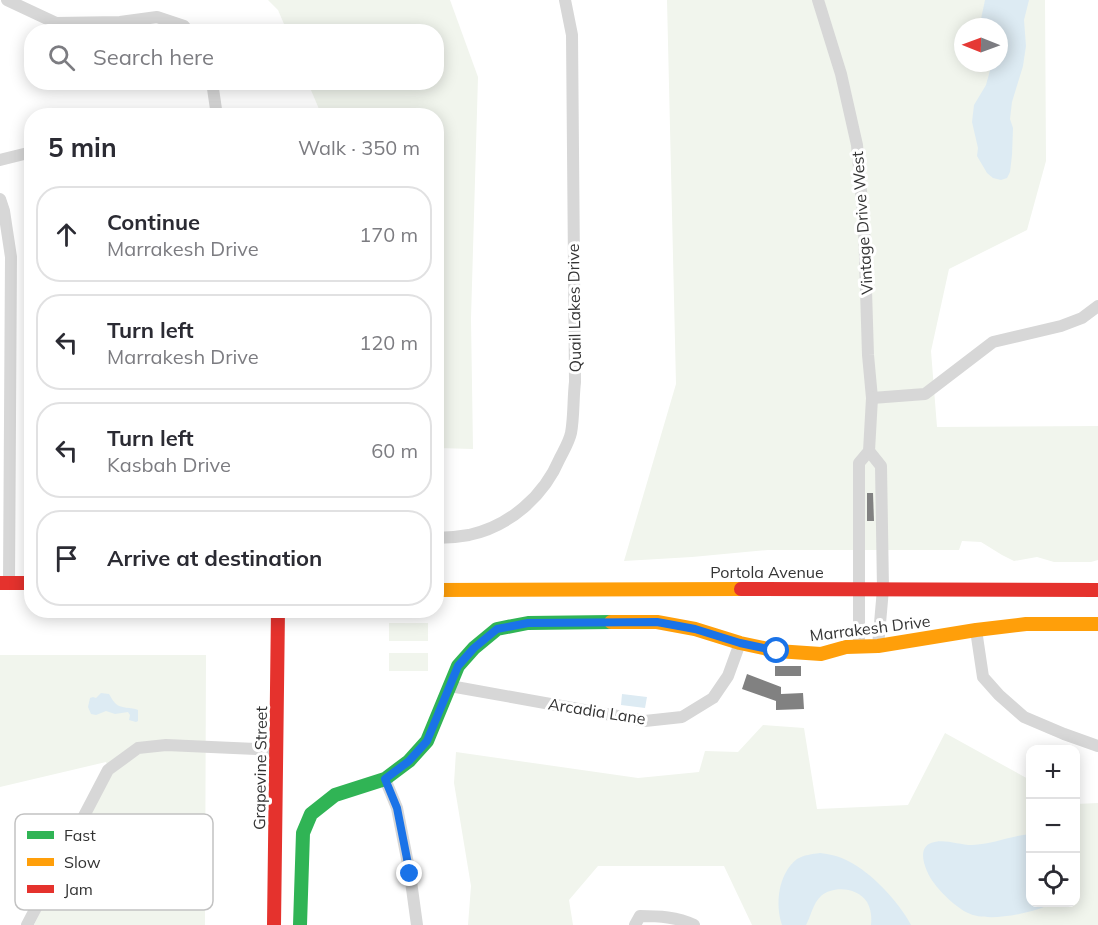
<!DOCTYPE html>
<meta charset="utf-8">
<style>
body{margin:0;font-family:Mulish,sans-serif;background:#f7f7f7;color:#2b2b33}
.controls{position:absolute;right:18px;bottom:18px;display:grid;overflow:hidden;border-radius:12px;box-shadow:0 3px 15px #0003}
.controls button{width:54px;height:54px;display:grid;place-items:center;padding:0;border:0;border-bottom:2px solid #e1e1e2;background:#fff;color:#2b2b33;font:30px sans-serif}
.compass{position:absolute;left:954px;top:18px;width:54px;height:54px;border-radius:50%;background:#fff;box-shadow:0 3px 15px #0003;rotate:271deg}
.stop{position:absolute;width:18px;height:18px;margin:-14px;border:4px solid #1a73e8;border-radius:50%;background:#fff}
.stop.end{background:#1a73e8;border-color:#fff;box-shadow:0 2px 6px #0008}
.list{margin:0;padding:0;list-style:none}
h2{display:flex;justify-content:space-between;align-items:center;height:78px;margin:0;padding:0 24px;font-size:26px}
h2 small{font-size:20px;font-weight:400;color:#7c7c81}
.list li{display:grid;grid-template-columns:39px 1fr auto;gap:18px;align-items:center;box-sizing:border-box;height:96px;margin:0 12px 12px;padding:0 12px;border:2px solid #e1e1e2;border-radius:24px}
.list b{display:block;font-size:22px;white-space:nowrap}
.list p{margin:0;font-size:20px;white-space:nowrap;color:#7c7c81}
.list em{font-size:20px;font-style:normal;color:#7c7c81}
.icon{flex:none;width:33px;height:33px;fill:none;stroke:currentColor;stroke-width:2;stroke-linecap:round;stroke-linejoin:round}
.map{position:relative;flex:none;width:1098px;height:925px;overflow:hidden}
.search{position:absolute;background:#fff;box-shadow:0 3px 15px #0003;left:24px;top:24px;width:420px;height:66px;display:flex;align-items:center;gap:15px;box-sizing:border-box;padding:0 21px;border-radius:24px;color:#7c7c81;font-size:22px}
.panel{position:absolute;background:#fff;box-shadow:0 3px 15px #0003;left:24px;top:108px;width:420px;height:510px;border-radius:24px}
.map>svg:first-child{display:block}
</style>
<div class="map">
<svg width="1098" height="925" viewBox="0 0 1098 925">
<rect width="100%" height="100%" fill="#fff"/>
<g fill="#f1f5ed" fill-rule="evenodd">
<polygon points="268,0 450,0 478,77 471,319 473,449 437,448 436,116 319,115 319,109 308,83 436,82 436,32 287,31 278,10"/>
<path d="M667 0H1045L1046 161 1027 230 949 269 931 351 937 427 1098 426V560L1091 562H1054L1037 557 1014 561 1002 555 981 542 962 541 959 550H768L692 557 624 561 676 384ZM963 27H999V63H963Z"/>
<rect x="389" y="623" width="39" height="18"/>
<rect x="389" y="653" width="39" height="18"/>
<polygon points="0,655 206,655 205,925 34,925 110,772 106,762 0,787"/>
<polygon points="763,725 804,728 817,809 908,805 945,733 1030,780 1030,902 1076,902 1076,804 1098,803 1098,925 752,925 724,866 598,866 569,900 573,925 468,925 471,886 454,783 456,752 638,778 699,772 705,751 738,752"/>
</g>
<g fill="#ddebf3">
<polygon points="985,0 1029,0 1024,20 1026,46 1023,66 1012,102 1010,119 1013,128 1012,155 1010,172 1007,178 1001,180 993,178 987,173 977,156 978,148 972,122 974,105 986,85 992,63 999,63 999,27 984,27 981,19"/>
<path d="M101 693 109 694C111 697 112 700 115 703 120 709 132 707 138 710V721L136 722 129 720 130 715 128 712 115 714 106 711 96 715 91 714 88 707 90 698 93 697 96 698Z"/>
<polygon points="622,694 647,697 645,708 621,705"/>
<path d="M1030 834V902L1053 903C1034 913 988 923 968 913 957 908 941 893 934 883 927 874 915 849 931 843 943 838 959 845 972 845 992 844 1011 836 1030 834Z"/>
<path d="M820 853C829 854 839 856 848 861 871 872 899 902 911 925H871C872 918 871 909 867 902 858 888 834 885 821 896 813 903 811 916 806 925H782C775 904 778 874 797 859 804 855 812 854 820 853Z"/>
</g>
<g fill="#818181">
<polygon points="867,493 873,493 874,521 867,521"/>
<rect x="775" y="666" width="26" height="10"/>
<polygon points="747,674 781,687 781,694 803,693 804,709 776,710 776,701 742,689"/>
</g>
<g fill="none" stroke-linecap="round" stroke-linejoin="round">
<g stroke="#d7d7d7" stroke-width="12">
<polyline points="7,0 56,23 120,22 157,17 184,26 189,32"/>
<polyline points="818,0 841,74 857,145 864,225 868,355 872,398 869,451 859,463 859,646"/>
<polyline points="212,82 217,116"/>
<polyline points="0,160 32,152"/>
<polyline points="0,199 4,211 11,257 9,583"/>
<polyline points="872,398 925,394 993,342 1061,326 1082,318 1098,306"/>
<polyline points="869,451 881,466 883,589 878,646"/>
<path d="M436 538C447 538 458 537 469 535 510 526 544 496 560 458 564 450 569 442 571 433 574 417 573 399 575 382L572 35 565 0"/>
<polyline points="976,630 983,677 999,695 1024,717 1064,734 1098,746"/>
<polyline points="450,686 645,721 682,717 713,698 728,676 740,643"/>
<polyline points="385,779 397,808 410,874 417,925"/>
<polyline points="27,925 108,770 138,748 166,745 277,750"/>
<path d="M635 925 640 916C659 916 677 917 694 925"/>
</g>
<polyline stroke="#30b455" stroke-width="14" points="300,925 303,833 311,814 335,795 385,779 409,761 427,741 458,666 474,648 497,629 528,623 611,622"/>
<g stroke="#ff9f0a" stroke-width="14">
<polyline points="436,590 741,589"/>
<polyline points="611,622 657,622 695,629 740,643 777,651 821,654 846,647 878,646 976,630 1026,624 1098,624"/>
</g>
<g stroke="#e5322d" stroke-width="14">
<polyline points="0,583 32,583"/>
<polyline points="741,589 1098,590"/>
<polyline points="274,925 278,610"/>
</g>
</g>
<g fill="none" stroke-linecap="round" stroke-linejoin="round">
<polyline stroke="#1a73e8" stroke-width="8" points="410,874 397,808 385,779 409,761 427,741 458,666 474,648 497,629 528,623 657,622 695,629 740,643 777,651"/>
</g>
<g text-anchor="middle" stroke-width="6" stroke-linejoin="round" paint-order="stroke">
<g font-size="16" fill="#333" stroke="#fff">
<text transform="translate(862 223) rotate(-94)" y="6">Vintage Drive West</text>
<text transform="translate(574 308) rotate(-91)" y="6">Quail Lakes Drive</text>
<text x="767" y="578">Portola Avenue</text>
<text transform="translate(870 628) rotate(-7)" y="6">Marrakesh Drive</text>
<text transform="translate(597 711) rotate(9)" y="6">Arcadia Lane</text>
<text transform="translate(260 768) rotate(-89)" y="6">Grapevine Street</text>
</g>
</g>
<rect x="15" y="814" width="198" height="96" rx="9" fill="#fff" stroke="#c2c2c2" stroke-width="1.5"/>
<rect x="27" y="831" width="27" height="8" fill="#30b455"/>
<rect x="27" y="858" width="27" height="8" fill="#ff9f0a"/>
<rect x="27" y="885" width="27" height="8" fill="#e5322d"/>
<g font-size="16" fill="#333">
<text x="64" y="841">Fast</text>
<text x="64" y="868">Slow</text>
<text x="64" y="895">Jam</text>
</g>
</svg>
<div class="controls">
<button>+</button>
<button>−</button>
<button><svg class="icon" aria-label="locate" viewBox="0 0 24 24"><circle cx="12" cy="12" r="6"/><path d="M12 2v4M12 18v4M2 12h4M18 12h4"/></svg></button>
</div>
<svg class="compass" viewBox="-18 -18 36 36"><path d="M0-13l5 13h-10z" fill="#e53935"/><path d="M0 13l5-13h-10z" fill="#7c7c81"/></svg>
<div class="stop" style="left:777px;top:651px"></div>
<div class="stop end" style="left:410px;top:874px"></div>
<div class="search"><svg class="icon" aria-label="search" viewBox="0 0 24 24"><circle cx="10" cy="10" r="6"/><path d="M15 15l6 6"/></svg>Search here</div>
<section class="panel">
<h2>5 min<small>Walk · 350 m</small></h2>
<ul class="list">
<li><svg class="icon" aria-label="ahead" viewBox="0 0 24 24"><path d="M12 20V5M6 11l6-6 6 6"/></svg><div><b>Continue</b><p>Marrakesh Drive</p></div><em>170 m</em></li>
<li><svg class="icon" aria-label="left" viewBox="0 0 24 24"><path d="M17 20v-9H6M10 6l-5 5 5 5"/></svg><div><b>Turn left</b><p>Marrakesh Drive</p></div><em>120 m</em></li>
<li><svg class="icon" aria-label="left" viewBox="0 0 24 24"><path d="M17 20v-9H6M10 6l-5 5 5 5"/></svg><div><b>Turn left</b><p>Kasbah Drive</p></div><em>60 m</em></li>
<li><svg class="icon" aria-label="arrive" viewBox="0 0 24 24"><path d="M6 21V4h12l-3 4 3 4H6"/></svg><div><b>Arrive at destination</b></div></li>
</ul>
</section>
</div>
